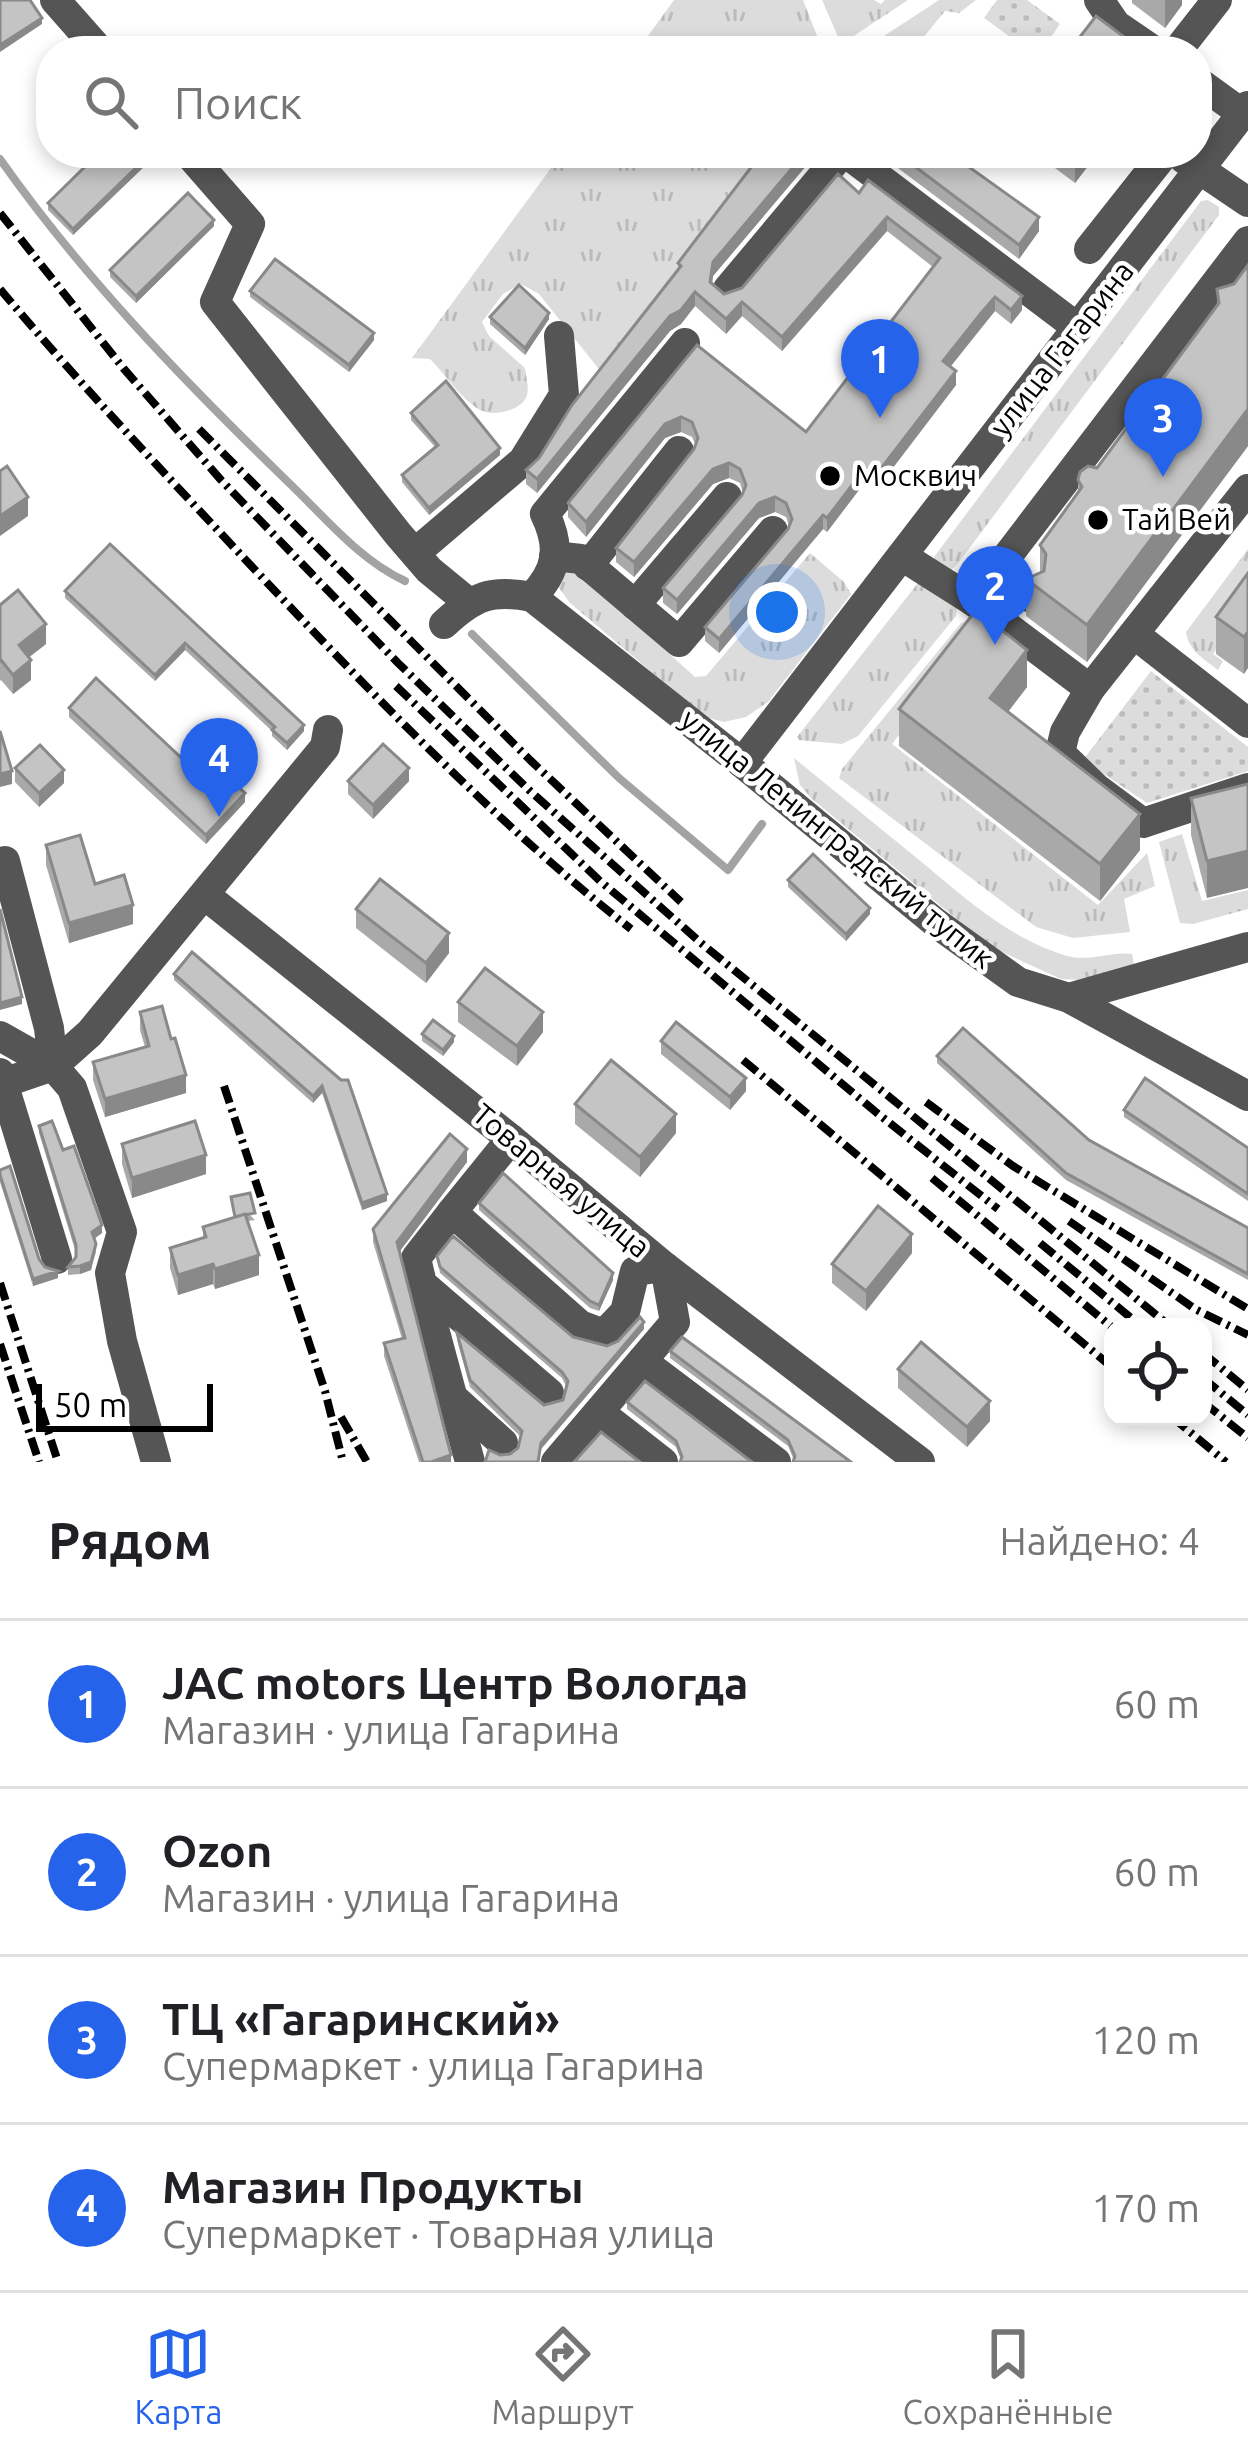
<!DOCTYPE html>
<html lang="ru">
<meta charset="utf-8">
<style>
body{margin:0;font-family:Ubuntu,sans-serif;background:#f6f6f6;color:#202124}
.controls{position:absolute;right:36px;bottom:36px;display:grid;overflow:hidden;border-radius:24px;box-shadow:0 6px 18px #0003}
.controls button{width:108px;height:108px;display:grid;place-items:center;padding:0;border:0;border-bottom:3px solid #e0e0e0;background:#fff;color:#202124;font:60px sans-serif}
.scale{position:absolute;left:36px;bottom:30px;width:177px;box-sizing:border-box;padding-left:12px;border:6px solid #000;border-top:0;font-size:33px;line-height:42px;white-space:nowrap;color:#000;-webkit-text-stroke:9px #fff;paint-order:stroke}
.you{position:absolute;left:777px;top:612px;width:42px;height:42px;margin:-30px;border:9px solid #fff;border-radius:50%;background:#1a73e8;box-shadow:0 0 0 18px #1a73e833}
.badge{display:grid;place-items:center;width:78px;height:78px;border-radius:50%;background:#2563eb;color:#fff;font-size:39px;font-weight:700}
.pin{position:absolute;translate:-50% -99px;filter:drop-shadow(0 3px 6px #0008)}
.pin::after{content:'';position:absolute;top:63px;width:42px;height:36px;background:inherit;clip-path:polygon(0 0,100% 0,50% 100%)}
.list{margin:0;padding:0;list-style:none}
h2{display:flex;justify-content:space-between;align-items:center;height:156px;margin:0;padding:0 48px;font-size:51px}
h2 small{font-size:39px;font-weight:400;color:#757577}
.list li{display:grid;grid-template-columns:78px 1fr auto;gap:36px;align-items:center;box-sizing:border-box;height:168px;padding:0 48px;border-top:3px solid #e0e0e0}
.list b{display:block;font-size:45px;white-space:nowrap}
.list p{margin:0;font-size:39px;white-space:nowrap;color:#757577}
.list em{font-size:39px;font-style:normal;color:#757577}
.icon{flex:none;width:66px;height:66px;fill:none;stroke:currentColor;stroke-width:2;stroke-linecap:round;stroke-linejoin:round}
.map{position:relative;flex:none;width:1248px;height:1462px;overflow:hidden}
.search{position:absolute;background:#fff;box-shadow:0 6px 18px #0003;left:36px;right:36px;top:36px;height:132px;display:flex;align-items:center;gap:30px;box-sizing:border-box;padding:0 42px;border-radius:48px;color:#757577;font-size:45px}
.sheet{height:828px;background:#fff}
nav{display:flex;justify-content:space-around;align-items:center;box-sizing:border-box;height:168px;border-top:3px solid #e0e0e0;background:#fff;font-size:33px;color:#757577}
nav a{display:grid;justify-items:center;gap:6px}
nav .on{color:#2563eb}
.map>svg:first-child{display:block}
</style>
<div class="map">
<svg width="1248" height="1462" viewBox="0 0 1248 1462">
<defs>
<pattern id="grass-tufts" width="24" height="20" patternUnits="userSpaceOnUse" patternTransform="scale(3)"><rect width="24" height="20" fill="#dcdcdc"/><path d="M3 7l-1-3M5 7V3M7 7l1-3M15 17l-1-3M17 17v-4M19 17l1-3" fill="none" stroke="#bbb"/></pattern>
<pattern id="park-dots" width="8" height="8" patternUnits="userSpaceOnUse" patternTransform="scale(3)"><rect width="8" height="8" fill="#dcdcdc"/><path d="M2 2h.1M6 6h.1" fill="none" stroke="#bbb" stroke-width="1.8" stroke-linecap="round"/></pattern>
</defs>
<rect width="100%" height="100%" fill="#fff"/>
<g fill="url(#grass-tufts)">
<polygon points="674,0 803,0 823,51 637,51"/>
<polygon points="822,0 874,0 881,4 885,0 908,0 846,41 839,39"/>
<polygon points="939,0 976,0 959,13 945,11 912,51 861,51"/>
<path d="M562 153H768L602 373 539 294 521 284 503 294 482 322 489 336 525 368C526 377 530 390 526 398 519 411 493 417 480 410 462 400 445 374 430 359L412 358Z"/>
<polygon points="1208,200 1219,207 1219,215 956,566 951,570 934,563 934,557 1201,201"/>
<path d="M1248 549V606L1213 654 1223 661 1218 670C1204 659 1188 650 1186 632Z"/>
<polygon points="810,553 844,582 851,594 768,702 746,717 724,722 705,717 570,603 557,585 564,572 578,571 695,677 706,676"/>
<polygon points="918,583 957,607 956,616 858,736 842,744 799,740 797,737"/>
<polygon points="968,620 977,631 892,744 1098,905 1147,853 1155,886 1124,899 1130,932 1073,938 1036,927 839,778 842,769 961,623"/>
<path d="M794 758C836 792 877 826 918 859 964 897 1009 939 1067 956 1090 962 1111 951 1132 954L1134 964 1085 980 1061 979 989 946 811 798 800 785Z"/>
<polygon points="1182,834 1202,901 1248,890 1248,909 1193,924 1180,923 1159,842"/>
</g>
<g fill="url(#park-dots)">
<polygon points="997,0 1027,0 1060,24 1041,51 1030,51 984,18"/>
<polygon points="1151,671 1248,747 1248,771 1147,803 1083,760"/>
</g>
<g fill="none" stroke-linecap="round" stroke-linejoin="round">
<g stroke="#a3a3a3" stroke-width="8">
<path d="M0 159C84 278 183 380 287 481 324 516 359 560 405 581"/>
<polyline points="472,634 619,778 728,870 762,824"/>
</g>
<g stroke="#555" stroke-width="30">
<polyline points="55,0 100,51"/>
<polyline points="1099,0 1116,25 1154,51"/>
<polyline points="1177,51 1217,0"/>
<polyline points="1197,81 1243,114"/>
<polyline points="188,153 250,224 215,302 398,534 429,570 468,602"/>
<polyline points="846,153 1078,328"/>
<polyline points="1183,158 1248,202"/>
<polyline points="1089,249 1165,153"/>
<polyline points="728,289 842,153"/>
<polyline points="415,553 523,461 564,395 559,336"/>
<polyline points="554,556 581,559 679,642 773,531"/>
<polyline points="902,556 973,601 1090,689 1248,489"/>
<polyline points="588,566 679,451"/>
<polyline points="995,572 1028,597"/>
<path d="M532 597C558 570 561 547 545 514L685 343"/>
<polyline points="973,601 1248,241"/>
<polyline points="635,605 727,497"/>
<path d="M444 624C474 596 491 589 532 597L742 763 936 923 1018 982 1069 998 1248 1096"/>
<polyline points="1134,634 1248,723"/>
<polyline points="1090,689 1065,732 1060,753 1096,788 1143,823 1248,788"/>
<polyline points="742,763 1248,106"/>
<polyline points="5,861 49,1028 53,1066"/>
<polyline points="206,896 511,1139 665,1267 920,1462"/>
<polyline points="1069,998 1248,947"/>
<polyline points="0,1036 53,1066 72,1088 122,1232 110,1273 122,1341 156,1462"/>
<polyline points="0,1073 57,1259"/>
<polyline points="0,1084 53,1066 90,1033 325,747 328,730"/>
<polyline points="511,1139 452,1212 580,1325 604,1334 625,1312 635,1271 665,1267 675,1322 556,1462"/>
<polyline points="452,1212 416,1258 422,1284 549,1393"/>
<polyline points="422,1284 470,1462"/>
<polyline points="642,1361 776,1462"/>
<polyline points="451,1396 503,1443"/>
<polyline points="599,1412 663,1462"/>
</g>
<g stroke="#000" stroke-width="8" stroke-dasharray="18 6 3 6" stroke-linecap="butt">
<polyline points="0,213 124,369 221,480 398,663 529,790 701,943 1171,1327"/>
<path d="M0 289C82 387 170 479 257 572 375 697 495 822 631 929"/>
<polyline points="199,429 530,760 681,902"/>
<polyline points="396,686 600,881 877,1113 998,1209"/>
<polyline points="743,1060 1113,1368"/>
<polyline points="224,1086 325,1391 343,1462"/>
<polyline points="926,1102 1013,1166 1248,1309"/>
<polyline points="932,1178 1113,1328"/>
<polyline points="1069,1221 1195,1309 1248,1335"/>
<polyline points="1040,1243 1142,1327"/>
<polyline points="0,1283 58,1462"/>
<polyline points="0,1344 39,1462"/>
<polyline points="1203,1353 1248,1390"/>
<polyline points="1203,1378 1248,1415"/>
<polyline points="1203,1402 1248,1438"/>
<polyline points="341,1417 367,1462"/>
<polyline points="1172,1417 1226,1462"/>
</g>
</g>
<g fill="#a9a9a9">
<polygon points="1132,0 1182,0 1182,5 1165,28 1132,3"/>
<polygon points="762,153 817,153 713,276 712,284 724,294 742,288 859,193 1022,310 1011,324 995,311 982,326 950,367 956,385 876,490 865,482 827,532 823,529 719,653 705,641 705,627 788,529 789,526 786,517 775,512 759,518 677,614 663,603 663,588 742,495 743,492 740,483 729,478 713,484 634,577 616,562 616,548 694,449 696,446 692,437 681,432 665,438 586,537 568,517 568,503 697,345 806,432 933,267 887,231 782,351 742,316 726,334 695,306 681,324 670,331 537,493 526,484 526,470 539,458 678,271 678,263"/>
<polygon points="878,153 979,153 969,167 1039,231 1019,259"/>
<polygon points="1035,153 1098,153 1075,183"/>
<polygon points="150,161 73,235 48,210 48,203"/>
<polygon points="214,226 136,303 110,277 110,270"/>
<polygon points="1248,265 1248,446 1087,662 1026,616 1026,579 1040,573 1040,545 1078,494 1078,480 1097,468 1217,306 1217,289 1234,284"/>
<polygon points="250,291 374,340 349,372 250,297"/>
<polygon points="490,317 549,319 525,355 490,324"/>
<polygon points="411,413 500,455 429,515 402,482 402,475 435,447 411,420"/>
<polygon points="110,544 304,731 287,750 272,736 272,731 185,650 155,681 65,598 65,591"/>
<polygon points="1248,573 1244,674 1216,654 1216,617"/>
<polygon points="0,605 46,644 29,657 31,680 13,694 1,680 0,681"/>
<polygon points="1027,687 1008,712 1140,850 1100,901 899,746 899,709"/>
<polygon points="69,708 189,765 245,802 206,844 69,717"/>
<polygon points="15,768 64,783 39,807 15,782"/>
<polygon points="348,781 409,781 373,819 348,794"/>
<polygon points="1248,784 1207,898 1191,835 1191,798"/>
<polygon points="46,845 95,884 133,924 69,943 46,865"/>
<polygon points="788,880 870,914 846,941 788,887"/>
<polygon points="356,909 449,953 426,983 356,928"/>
<polygon points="174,974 341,1080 387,1201 362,1210 322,1093 313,1103 174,980"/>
<polygon points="458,1002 543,1032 517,1066 458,1022"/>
<polygon points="140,1012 171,1039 186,1093 105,1117 93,1080 93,1062 145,1047 140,1030"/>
<polygon points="422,1034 454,1042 443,1056 422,1041"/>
<polygon points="661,1041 746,1091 730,1110 661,1054"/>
<polygon points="937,1056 1248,1228 1248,1280 1066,1180 937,1063"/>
<polygon points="575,1104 676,1133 640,1177 575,1124"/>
<polygon points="1124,1110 1248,1148 1248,1201 1124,1117"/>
<polygon points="39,1126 63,1150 102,1233 94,1239 96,1252 91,1270 80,1274 68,1275 68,1267 76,1257 76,1253 39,1133"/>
<polygon points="122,1144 206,1174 132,1198 122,1164"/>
<polygon points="467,1162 399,1252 451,1462 419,1462 384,1356 384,1343 402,1339 373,1242 373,1229"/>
<polygon points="0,1170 39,1259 45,1267 58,1278 33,1286 0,1182"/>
<polygon points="231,1197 255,1220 248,1221 259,1275 215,1289 213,1284 178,1295 170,1268 170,1248 203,1238 203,1227 234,1217"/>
<polygon points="479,1203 613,1280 599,1311 590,1308 479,1210"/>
<polygon points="912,1253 866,1311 832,1283 832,1264"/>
<polygon points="437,1256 573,1337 607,1346 644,1329 541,1449 539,1462 500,1455 510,1454 518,1448 521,1437 470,1387 457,1340 457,1333 544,1405 563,1400 566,1386 562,1378 440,1273"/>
<polygon points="670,1351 851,1462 794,1460 788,1446 670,1358"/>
<polygon points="898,1369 990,1421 967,1447 898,1388"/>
<polygon points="627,1402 752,1462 681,1460 676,1447 627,1409"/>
</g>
<g fill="#898989">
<polygon points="1165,0 1182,0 1182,5 1165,28"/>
<polygon points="42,18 42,24 0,52 0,45"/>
<polygon points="805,153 817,153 713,276 710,297 713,262"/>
<polygon points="969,153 979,153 962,176 962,162"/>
<polygon points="1075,153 1098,153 1075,183"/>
<polygon points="150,154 150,161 73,235 73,229"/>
<polygon points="887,217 887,231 782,351 782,337"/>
<polygon points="1039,217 1039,231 1019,259 1019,245"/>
<polygon points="214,220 214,226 136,303 136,296"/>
<polygon points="695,292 695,306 681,324 670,331 537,493 537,479 670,316"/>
<polygon points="1022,296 1022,310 1011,324 1011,310"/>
<polygon points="995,297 995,311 943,376 943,361"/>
<polygon points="742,302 742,316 726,334 726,319"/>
<polygon points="549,313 549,319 525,355 525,348"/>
<polygon points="374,333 374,340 349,372 349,365"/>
<polygon points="956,371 956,385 876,490 876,475"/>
<polygon points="1248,409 1248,446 1087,662 1087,625"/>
<polygon points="681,417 681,432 665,438 586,537 586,522 665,424"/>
<polygon points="500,448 500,455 429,515 429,508"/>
<polygon points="729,463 729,478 713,484 634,577 634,562 713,469"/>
<polygon points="865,468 865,482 827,532 827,518"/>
<polygon points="28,497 28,516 0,536 0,516"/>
<polygon points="775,497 775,512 759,518 677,614 677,600 759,503"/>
<polygon points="823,515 823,529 719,653 719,639"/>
<polygon points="46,624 46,644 19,665 19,645"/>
<polygon points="1248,632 1248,668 1244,674 1244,637"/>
<polygon points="185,643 185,650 155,681 155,675"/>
<polygon points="1027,650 1027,687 990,735 990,698"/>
<polygon points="31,660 31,680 13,694 13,675"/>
<polygon points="304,725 304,731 287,750 287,743"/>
<polygon points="409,768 409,781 373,819 373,805"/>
<polygon points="64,770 64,783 39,807 39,793"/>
<polygon points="12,771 12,784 0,787 0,774"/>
<polygon points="245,793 245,802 206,844 206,835"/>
<polygon points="1140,814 1140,850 1100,901 1100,864"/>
<polygon points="1248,851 1248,888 1207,898 1207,861"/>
<polygon points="133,905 133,924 69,943 69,923"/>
<polygon points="870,908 870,914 846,941 846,934"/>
<polygon points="449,933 449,953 426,983 426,963"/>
<polygon points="22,997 22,1004 0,1010 0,1003"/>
<polygon points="543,1012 543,1032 517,1066 517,1046"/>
<polygon points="454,1036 454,1042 443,1056 443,1050"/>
<polygon points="186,1075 186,1093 105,1117 105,1099"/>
<polygon points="746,1078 746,1091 730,1110 730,1097"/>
<polygon points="322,1086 322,1093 313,1103 313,1096"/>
<polygon points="676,1114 676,1133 640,1177 640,1157"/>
<polygon points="467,1149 467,1162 397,1255 397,1242"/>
<polygon points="206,1155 206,1174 132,1198 132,1178"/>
<polygon points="387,1194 387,1201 362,1210 362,1203"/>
<polygon points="102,1225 102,1233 92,1240 92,1232"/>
<polygon points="912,1234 912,1253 866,1311 866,1291"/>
<polygon points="96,1244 91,1270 80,1274 80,1266"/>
<polygon points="259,1255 259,1275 215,1289 215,1269"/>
<polygon points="213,1264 213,1284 178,1295 178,1275"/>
<polygon points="58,1271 58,1278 33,1286 33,1279"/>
<polygon points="613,1273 613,1280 599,1311 599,1305"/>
<polygon points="644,1322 644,1329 541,1449 537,1462 541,1443"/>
<polygon points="990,1401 990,1421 967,1447 967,1427"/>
<polygon points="451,1455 451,1462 431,1462"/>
</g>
<g fill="#c4c4c4" stroke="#898989" stroke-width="3">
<polygon points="0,0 30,0 42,18 0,45"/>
<polygon points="1096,16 1139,48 1137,51 1069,51"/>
<polygon points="99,153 150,154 73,229 48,203"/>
<polygon points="762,153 805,153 713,262 710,282 724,294 742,288 838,174 859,193 868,180 1022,296 1011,310 995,297 982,312 943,361 956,371 876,475 865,468 827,518 823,515 719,639 705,627 788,529 792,519 786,503 775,497 759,503 677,600 663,588 742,495 746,485 740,469 729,463 713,469 634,562 616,548 694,449 698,438 692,422 681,417 665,424 586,522 568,503 697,345 806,432 940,258 887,217 782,337 742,302 726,319 695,292 681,310 670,316 537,479 526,470 539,458 572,405 681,266 678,263"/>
<polygon points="897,153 969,153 962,162 1039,217 1019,245"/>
<polygon points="188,193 214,220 136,296 110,270"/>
<polygon points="275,259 374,333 349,365 250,291"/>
<polygon points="1248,265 1248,409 1087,625 1026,579 1044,571 1046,554 1040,545 1082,487 1078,480 1080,472 1088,466 1097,468 1219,303 1217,289 1234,284"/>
<polygon points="519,285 549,313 525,348 490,317"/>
<polygon points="446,381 500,448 429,508 402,475 438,445 411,413"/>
<polygon points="7,466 28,497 0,516 0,471"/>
<polygon points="110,544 304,725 287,743 272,730 275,727 185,643 155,675 65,591"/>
<polygon points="1248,573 1248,632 1244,637 1216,617"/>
<polygon points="18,590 46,624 19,645 31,660 13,675 1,660 0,661 0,605"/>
<polygon points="976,610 1027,650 990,698 1140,814 1100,864 899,709"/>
<polygon points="96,678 189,765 193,761 199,767 207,758 245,793 206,835 69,708"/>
<polygon points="0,731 12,771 0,774"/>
<polygon points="383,744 409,768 373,805 348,781"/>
<polygon points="40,745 64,770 39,793 15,768"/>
<polygon points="1248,784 1248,851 1207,861 1191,798"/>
<polygon points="80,835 95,884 124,875 133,905 69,923 46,845"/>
<polygon points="813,854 870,908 846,934 788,880"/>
<polygon points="380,879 449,933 426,963 356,909"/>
<polygon points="0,909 22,997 0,1003"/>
<polygon points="192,952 341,1080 348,1080 387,1194 362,1203 322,1086 313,1096 174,974"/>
<polygon points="485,968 543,1012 517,1046 458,1002"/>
<polygon points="162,1006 171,1039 175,1038 186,1075 105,1099 93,1062 149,1046 140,1012"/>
<polygon points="433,1020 454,1036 443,1050 422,1034"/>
<polygon points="676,1022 746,1078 730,1097 661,1041"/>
<polygon points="963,1028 1089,1140 1248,1228 1248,1274 1066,1173 937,1056"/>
<polygon points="611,1060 676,1114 640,1157 575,1104"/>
<polygon points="1145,1078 1248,1148 1248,1194 1124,1110"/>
<polygon points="52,1121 63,1150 74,1146 102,1225 92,1232 96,1244 91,1262 80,1266 68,1267 76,1257 76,1245 39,1126"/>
<polygon points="195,1121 206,1155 132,1178 122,1144"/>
<polygon points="450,1134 467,1149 397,1242 451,1455 431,1462 423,1462 384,1343 405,1338 373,1229"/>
<polygon points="10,1166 39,1259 45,1267 58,1271 33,1279 0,1175 0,1170"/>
<polygon points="503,1173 613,1273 599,1305 590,1301 479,1203"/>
<polygon points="250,1193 255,1213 235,1217 231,1197"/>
<polygon points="878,1206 912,1234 866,1291 832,1264"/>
<polygon points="245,1214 259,1255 215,1269 213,1264 178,1275 170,1248 206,1237 203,1227"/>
<polygon points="453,1236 573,1337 607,1346 618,1341 640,1317 644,1322 541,1443 538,1462 485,1462 489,1450 500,1455 510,1454 518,1448 522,1431 470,1380 457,1333 544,1405 563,1400 568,1381 562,1372 440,1267 437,1256"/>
<polygon points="682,1337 851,1462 793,1462 795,1456 788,1440 670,1351"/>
<polygon points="921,1342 990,1401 967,1427 898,1369"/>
<polygon points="645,1381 752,1462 680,1462 682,1457 676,1441 627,1402"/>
<polygon points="601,1432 640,1462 574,1462"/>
</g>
<g fill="#000" stroke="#fff" stroke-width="4.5">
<circle cx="830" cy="476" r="12"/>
<circle cx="1098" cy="520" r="12"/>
</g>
<g text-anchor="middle" stroke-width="9" stroke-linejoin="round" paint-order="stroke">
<g font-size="30" fill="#000" stroke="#fff">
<text transform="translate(1062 349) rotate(-52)" y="10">улица Гагарина</text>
<text transform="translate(837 839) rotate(39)" y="10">улица Ленинградский тупик</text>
<text transform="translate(561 1181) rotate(40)" y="10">Товарная улица</text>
</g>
<g font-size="30" fill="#000" stroke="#fff" text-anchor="start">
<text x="854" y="486">Москвич</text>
<text x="1122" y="530">Тай Вей</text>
</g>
</g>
</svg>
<div class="controls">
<button><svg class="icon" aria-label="locate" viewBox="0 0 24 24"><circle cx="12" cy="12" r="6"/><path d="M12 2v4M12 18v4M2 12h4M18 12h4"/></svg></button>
</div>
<div class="scale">50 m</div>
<div class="you"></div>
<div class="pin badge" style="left:880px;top:418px">1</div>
<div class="pin badge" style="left:995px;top:645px">2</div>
<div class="pin badge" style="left:1163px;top:477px">3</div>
<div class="pin badge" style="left:219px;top:817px">4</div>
<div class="search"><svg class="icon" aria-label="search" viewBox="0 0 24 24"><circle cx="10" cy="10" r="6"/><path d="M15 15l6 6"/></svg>Поиск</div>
</div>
<section class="sheet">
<h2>Рядом<small>Найдено: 4</small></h2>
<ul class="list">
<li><span class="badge">1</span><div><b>JAC motors Центр Вологда</b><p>Магазин · улица Гагарина</p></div><em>60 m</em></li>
<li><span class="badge">2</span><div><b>Ozon</b><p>Магазин · улица Гагарина</p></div><em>60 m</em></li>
<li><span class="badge">3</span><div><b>ТЦ «Гагаринский»</b><p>Супермаркет · улица Гагарина</p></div><em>120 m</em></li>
<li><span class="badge">4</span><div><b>Магазин Продукты</b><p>Супермаркет · Товарная улица</p></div><em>170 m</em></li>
</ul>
</section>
<nav>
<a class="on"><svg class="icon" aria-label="map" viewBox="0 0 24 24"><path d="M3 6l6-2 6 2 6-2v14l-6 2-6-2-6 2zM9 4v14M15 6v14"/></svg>Карта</a>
<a><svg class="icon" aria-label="directions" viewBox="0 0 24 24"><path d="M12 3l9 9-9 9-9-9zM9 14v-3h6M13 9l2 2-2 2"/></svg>Маршрут</a>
<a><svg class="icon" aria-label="saved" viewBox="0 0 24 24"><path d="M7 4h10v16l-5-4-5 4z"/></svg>Сохранённые</a>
</nav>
